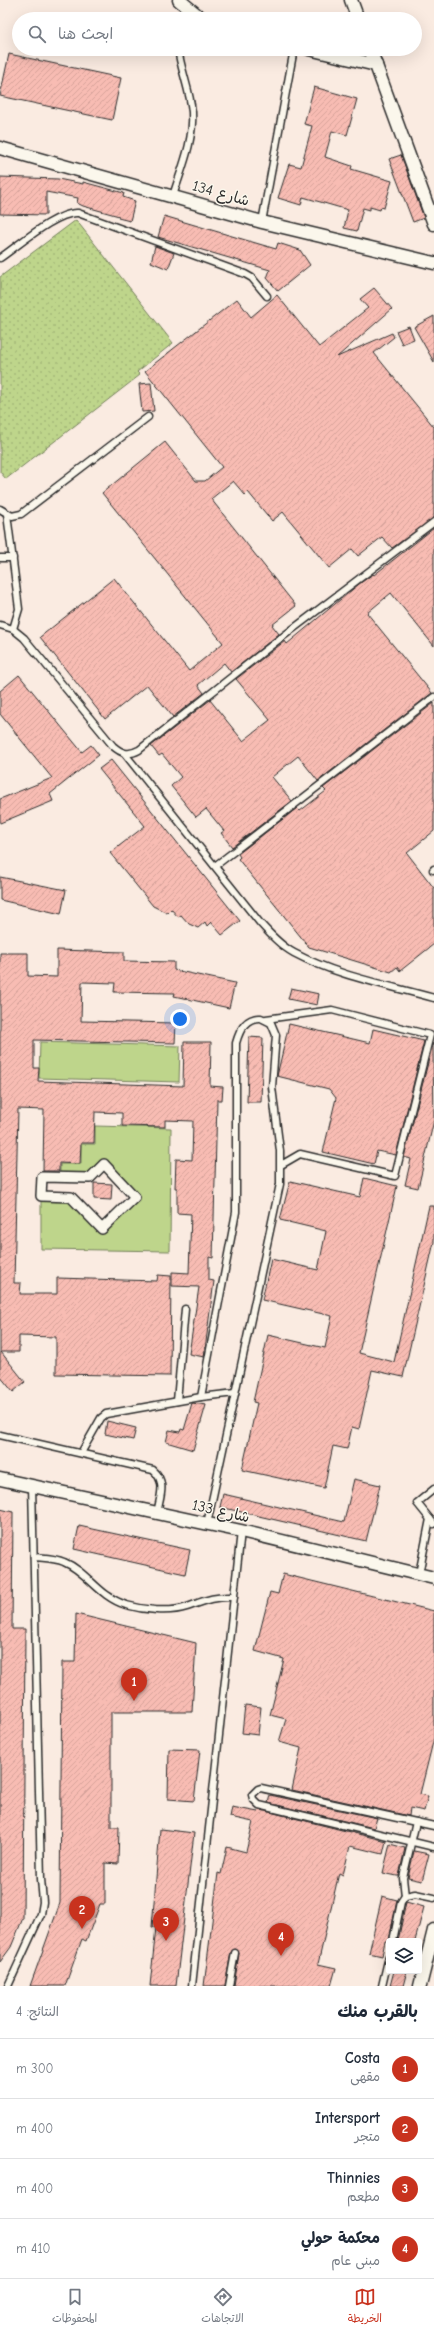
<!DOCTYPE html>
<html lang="ar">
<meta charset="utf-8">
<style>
body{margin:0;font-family:"Comic Neue","Playpen Sans Arabic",sans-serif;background:#f6f6f7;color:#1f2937;direction:rtl}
.controls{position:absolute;right:12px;bottom:12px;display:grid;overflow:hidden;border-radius:4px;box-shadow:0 4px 16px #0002}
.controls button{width:36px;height:36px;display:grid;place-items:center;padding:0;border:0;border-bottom:1px solid #e0e1e3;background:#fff;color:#1f2937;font:20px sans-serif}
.you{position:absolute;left:180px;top:1019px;width:14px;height:14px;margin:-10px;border:3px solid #fff;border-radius:50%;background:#1a73e8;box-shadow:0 0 0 6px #1a73e833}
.badge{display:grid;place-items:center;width:26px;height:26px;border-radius:50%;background:#c8321e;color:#fff;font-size:13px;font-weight:700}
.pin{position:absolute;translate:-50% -33px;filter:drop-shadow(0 1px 2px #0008)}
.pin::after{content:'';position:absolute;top:21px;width:14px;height:12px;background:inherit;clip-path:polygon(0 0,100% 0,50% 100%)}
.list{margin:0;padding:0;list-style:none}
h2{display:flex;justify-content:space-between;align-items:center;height:52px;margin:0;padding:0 16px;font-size:17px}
h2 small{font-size:13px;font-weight:400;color:#747a83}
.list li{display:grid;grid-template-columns:26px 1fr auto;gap:12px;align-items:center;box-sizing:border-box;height:60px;padding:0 16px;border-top:1px solid #e0e1e3}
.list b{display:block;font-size:15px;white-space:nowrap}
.list p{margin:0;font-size:13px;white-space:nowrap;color:#747a83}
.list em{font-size:13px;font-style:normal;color:#747a83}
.icon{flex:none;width:22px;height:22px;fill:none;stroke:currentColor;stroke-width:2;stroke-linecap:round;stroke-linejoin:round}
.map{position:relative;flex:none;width:434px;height:1986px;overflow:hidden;direction:ltr}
.search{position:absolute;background:#fff;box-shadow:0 4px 16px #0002;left:12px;right:12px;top:12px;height:44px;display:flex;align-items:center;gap:10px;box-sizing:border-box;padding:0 14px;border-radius:22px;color:#747a83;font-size:15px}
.sheet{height:292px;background:#fff}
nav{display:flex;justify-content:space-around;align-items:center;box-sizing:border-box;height:56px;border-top:1px solid #e0e1e3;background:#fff;font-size:11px;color:#747a83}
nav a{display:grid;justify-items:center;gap:2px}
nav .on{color:#c8321e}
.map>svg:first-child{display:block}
</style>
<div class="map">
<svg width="434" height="1986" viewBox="0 0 434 1986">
<defs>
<pattern id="grass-dots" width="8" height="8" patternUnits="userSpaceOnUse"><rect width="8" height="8" fill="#bed58b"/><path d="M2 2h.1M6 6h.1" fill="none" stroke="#a3b778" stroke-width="1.8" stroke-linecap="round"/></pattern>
<pattern id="building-hatch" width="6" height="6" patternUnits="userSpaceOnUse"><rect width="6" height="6" fill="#f8bcb3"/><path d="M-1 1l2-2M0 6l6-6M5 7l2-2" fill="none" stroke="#d5a29a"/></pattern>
</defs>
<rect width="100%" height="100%" fill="#faebe1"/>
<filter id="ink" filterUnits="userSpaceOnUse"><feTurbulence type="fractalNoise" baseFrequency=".025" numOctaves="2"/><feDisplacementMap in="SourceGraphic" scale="8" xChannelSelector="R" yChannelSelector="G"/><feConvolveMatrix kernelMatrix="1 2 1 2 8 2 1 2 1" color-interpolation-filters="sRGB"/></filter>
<g filter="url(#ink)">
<polygon fill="url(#grass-dots)" stroke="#74805b" points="76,220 173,343 137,372 140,375 6,479 0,472 0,277"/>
<g fill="#bed58b" stroke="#74805b">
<polygon points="40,1042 180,1046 179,1082 39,1078"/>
<polygon points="95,1126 171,1128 170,1251 41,1249 41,1196 71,1197 102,1228 135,1197 104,1164 90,1178 60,1177 60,1164 81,1164 81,1144 95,1144"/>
</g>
<g fill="url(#building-hatch)" stroke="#2b2b2b">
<polygon points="9,54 121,78 112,120 0,96"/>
<polygon points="314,87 357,99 347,135 332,131 325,157 352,166 351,169 392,181 384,208 381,207 380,210 370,207 370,210 363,208 357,231 344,228 348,210 303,197 301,205 278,198 289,164 301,167 312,126 304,124"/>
<polygon points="401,155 424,218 413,222 389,159"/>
<polygon points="0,177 58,179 83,184 83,182 124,193 123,197 135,201 130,221 118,218 119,216 83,206 77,203 78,198 46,192 46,215 0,214"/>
<polygon points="164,216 276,249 278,243 300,250 310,265 278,291 267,278 270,270 158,237"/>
<polygon points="155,246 174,253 168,269 151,262"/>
<polygon points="374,288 392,309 337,357 392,333 394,337 374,353 434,427 434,518 392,548 382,537 358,556 352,549 329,568 283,512 272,521 248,492 245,495 233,481 211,499 296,606 272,625 279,634 231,672 224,663 198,685 204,693 173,717 147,685 105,719 40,637 114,578 189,671 223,643 102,493 165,442 196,481 205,481 222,467 145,371 237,299 251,317 277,295 319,347 368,308 360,299"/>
<polygon points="434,316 434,362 414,327"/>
<polygon points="409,326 414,339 402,344 396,331"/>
<polygon points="151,383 154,411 142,412 139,384"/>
<polygon points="434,528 434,646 391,593 367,613 432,693 318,781 298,756 272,777 292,801 232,847 221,833 224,831 206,809 196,817 171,786 181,777 162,754 159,756 151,746 210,700 243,741 270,720 236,679 285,641 287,644 359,584 373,574 374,575"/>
<polygon points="19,675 82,752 91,745 99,755 50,794 53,801 0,823 0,799 52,778 0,714 0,691"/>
<polygon points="434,703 434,831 407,853 434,888 434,944 400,971 397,967 391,972 309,947 238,859 240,857 238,854 297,808 300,811 326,791 323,788"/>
<polygon points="111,760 240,921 222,935 211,922 207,926 205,922 198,928 189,924 181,915 178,917 171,909 167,913 153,906 110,853 145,826 99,769"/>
<polygon points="0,877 66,890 61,914 0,900"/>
<polygon points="57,950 124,952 124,961 174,962 174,970 235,983 229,1008 174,996 175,993 114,992 115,983 82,982 81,1021 176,1023 175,1043 34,1040 34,1068 39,1068 38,1081 183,1086 184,1042 211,1042 210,1086 223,1087 222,1100 217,1100 213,1258 209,1257 209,1280 214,1281 204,1357 189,1354 199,1287 172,1286 172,1272 189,1273 191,1214 177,1213 177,1188 175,1188 176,1159 192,1160 193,1121 165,1120 165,1127 122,1126 122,1113 95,1112 94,1143 81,1143 80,1164 59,1163 59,1171 43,1171 44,1110 18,1109 14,1283 21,1283 20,1294 57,1294 57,1278 157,1281 158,1275 171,1276 170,1376 56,1374 56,1337 19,1336 19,1352 1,1352 25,1382 13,1392 0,1376 0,953 28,953 28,976 57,977"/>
<polygon points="291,988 319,994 317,1005 288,999"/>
<polygon points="289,1024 370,1043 373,1029 424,1041 396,1155 377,1151 374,1164 323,1152 336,1098 329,1089 277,1076"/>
<polygon points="249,1037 263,1038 261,1102 247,1102"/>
<polygon points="433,1043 434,1120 418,1188 405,1185 411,1159 404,1157"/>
<polygon points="364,1178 397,1186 359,1353 394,1362 429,1206 434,1206 434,1242 403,1377 372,1370 359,1429 352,1427 347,1449 333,1446 324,1488 242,1470 257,1403 253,1402 268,1335 325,1348 332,1316 262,1300 271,1259 318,1270 326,1231 280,1220 290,1181 360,1197"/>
<polygon points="94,1183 112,1184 111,1200 94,1199"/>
<polygon points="192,1403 206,1405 193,1450 166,1442 169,1430 180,1432 181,1429 184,1430"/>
<polygon points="107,1421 136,1428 133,1440 105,1434"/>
<polygon points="354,1479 380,1485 366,1541 220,1507 223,1494 344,1522"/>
<polygon points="0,1509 13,1512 12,1629 25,1629 23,1918 11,1947 0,1962"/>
<polygon points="79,1526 190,1550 185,1574 74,1549"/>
<polygon points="283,1574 434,1611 434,1738 420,1794 428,1796 424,1811 410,1808 409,1816 292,1790 301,1748 279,1742 286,1719 270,1715 284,1659 255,1651 270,1592 278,1594"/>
<polygon points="76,1614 196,1643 192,1712 111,1712 111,1827 119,1827 118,1864 105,1863 105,1904 100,1904 86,1941 82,1939 65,1986 30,1986 60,1903 62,1662 75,1662"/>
<polygon points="245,1705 261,1707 258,1735 242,1733"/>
<polygon points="169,1749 200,1750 194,1801 168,1799"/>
<polygon points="270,1795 377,1818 374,1828 268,1803"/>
<polygon points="232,1807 258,1812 259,1810 266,1811 386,1841 383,1854 350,1846 343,1875 339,1873 318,1964 336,1968 331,1986 234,1986 239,1953 235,1949 231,1952 225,1986 204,1986 218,1873 221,1874 227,1847 246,1852 253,1822 230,1817"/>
<polygon points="160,1829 194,1833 176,1986 150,1986 156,1927 152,1927"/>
<polygon points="390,1844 405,1848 399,1876 397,1876 383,1873"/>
<polygon points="414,1851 429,1854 422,1881 408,1878"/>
<polygon points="382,1896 397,1900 389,1941 385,1941 382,1956 369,1953"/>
<polygon points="406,1902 424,1907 415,1941 398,1941"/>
<polygon points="394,1971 407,1971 403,1986 390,1986"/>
</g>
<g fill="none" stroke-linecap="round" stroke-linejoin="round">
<defs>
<g id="service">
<polyline points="184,19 189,11"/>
<path d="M173 196C181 170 194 141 192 112 190 91 181 70 178 49"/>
<polyline points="262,222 294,49"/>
<path d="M0 258C18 246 57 211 78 213L245 274 252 278 267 296"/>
<polyline points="0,509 12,516 21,514 148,417"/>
<polyline points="7,514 19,609 13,629"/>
<polyline points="0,558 13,558"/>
<path d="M0 625 13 629 24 638 113 746C121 753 128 756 139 750L277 641 434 522"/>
<path d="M125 754 260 923C270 934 281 946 294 953 337 976 388 985 434 998"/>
<polyline points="215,866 434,697"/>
<polyline points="433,870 434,869"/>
<polyline points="266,1019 332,1010 430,1035 395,1176 300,1154 281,1165"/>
<path d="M201 1397 236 1212V1043C240 1029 246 1017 261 1018L271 1023 276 1035 272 1087 280 1151V1184L207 1524"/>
<polyline points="177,1401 185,1309"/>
<path d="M0 1435 153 1470C167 1482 160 1497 157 1513"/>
<polyline points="81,1453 101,1418 106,1414 201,1397 235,1393"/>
<polyline points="434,1489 417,1503 434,1524"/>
<path d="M34 1557C44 1558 55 1558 64 1562 88 1572 98 1596 126 1605 144 1610 169 1613 187 1607 204 1601 215 1596 234 1597"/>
<polyline points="419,1574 430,1519"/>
<polyline points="434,1826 261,1788 258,1789 252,1795 253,1799 259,1805 434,1847"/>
<polyline points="405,1896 403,1878 416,1822"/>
<polyline points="393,1941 401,1902 405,1896 415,1894 434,1898"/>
<polyline points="8,1986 41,1914 43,1902 41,1879 32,1485"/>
<polyline points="192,1986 241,1531"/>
<polyline points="229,1986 235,1953"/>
<polyline points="382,1986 389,1956"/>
</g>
<polygon id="pedestrian" points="104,1164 135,1197 102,1229 71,1197 41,1196 42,1177 90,1178"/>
<g id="minor">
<polyline points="179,0 202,19"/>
<polyline points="351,0 358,19"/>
<polyline points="309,49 376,65"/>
<polyline points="370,49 434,224"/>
<polyline points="0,148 262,222 434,263"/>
<polyline points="0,1479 241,1531 434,1578"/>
<polyline points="420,1986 434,1930"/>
</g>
</defs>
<use href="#service" stroke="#2b2b2b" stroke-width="9"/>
<use href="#pedestrian" stroke="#2b2b2b" stroke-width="12"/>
<use href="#minor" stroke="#2b2b2b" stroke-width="15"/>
<use href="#service" stroke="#fbf7ec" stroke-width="6"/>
<use href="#pedestrian" stroke="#fbf7ec" stroke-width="9"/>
<use href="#minor" stroke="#fbf7ec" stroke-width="12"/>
</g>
</g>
<g text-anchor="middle" stroke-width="3" stroke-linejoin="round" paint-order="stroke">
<g font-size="15" fill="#2b2b2b" stroke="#fbf7ec">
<text transform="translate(221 193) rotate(16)" y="5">شارع 134</text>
<text transform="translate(221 1511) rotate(13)" y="5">شارع 133</text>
</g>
</g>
</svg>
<div class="controls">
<button><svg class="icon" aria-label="layers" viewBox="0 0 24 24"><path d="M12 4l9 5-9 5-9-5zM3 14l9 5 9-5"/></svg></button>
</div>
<div class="you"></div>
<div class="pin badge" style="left:134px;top:1701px">1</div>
<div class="pin badge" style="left:82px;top:1929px">2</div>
<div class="pin badge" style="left:166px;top:1941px">3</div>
<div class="pin badge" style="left:281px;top:1956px">4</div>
<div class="search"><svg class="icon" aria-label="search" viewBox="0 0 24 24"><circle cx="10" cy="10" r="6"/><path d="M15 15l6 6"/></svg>ابحث هنا</div>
</div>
<section class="sheet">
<h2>بالقرب منك<small>النتائج: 4</small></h2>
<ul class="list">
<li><span class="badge">1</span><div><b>Costa</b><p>مقهى</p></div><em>300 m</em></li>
<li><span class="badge">2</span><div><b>Intersport</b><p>متجر</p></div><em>400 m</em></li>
<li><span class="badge">3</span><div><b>Thinnies</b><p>مطعم</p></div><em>400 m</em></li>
<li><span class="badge">4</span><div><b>محكمة حولي</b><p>مبنى عام</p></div><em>410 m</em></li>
</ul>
</section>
<nav>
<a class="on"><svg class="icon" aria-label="map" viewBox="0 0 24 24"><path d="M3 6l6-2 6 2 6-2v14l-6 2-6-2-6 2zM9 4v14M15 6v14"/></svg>الخريطة</a>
<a><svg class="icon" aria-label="directions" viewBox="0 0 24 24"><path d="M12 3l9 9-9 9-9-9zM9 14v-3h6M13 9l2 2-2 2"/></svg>الاتجاهات</a>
<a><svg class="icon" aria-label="saved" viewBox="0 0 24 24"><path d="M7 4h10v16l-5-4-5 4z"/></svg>المحفوظات</a>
</nav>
